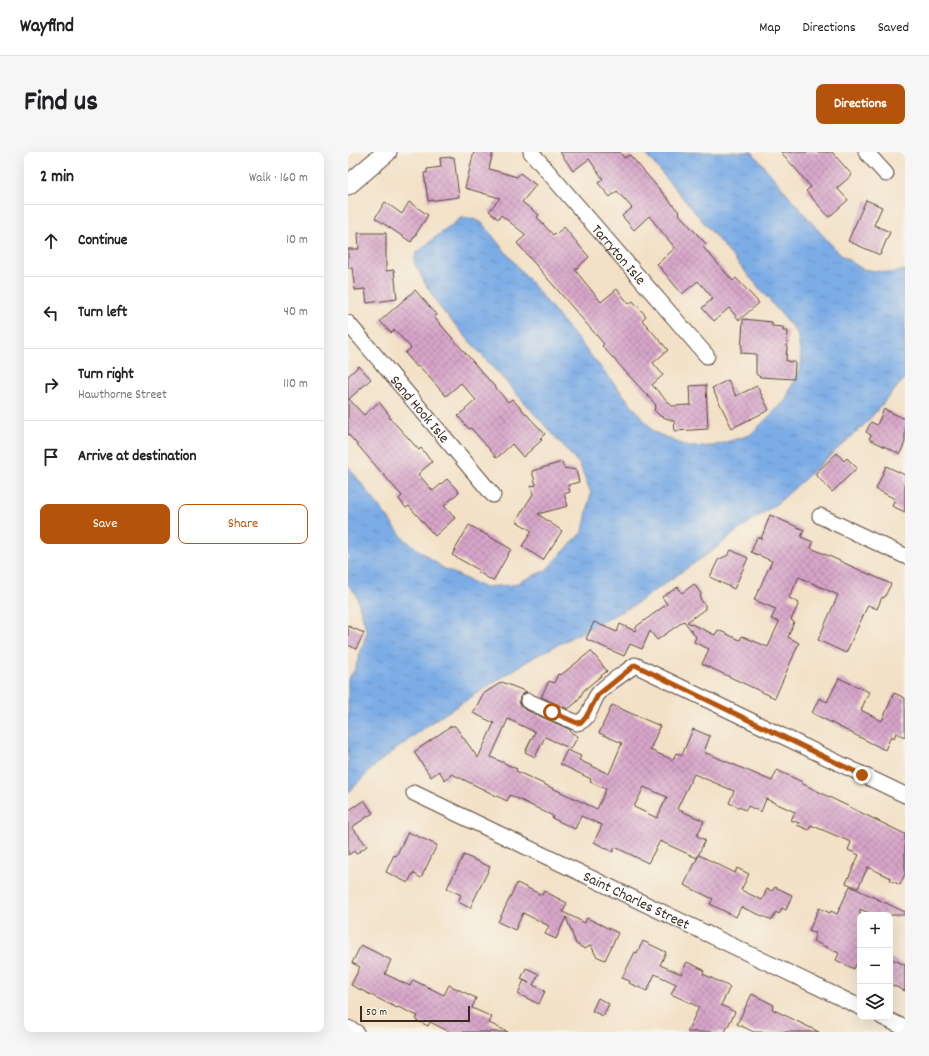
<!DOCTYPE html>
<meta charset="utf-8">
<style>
body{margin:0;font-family:Dekko,sans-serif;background:#f6f6f6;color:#202124}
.controls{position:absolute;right:12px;bottom:12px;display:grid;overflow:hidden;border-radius:8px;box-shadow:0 4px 16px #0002}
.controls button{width:36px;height:36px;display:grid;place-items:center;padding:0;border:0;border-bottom:1px solid #e0e0e0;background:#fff;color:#202124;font:20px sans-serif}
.scale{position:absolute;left:12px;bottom:10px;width:110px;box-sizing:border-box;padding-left:4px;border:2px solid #3b2a1e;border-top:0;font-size:11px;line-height:14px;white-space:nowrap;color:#3b2a1e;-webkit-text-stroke:3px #f7f3e8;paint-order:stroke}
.stop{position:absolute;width:12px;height:12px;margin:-9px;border:3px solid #b45309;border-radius:50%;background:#fff}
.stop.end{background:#b45309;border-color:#fff;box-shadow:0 1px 4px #0008}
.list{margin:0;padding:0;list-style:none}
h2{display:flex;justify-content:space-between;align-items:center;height:52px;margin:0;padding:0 16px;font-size:17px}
h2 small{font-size:13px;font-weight:400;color:#757577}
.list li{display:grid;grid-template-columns:26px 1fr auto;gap:12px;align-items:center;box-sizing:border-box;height:72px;padding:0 16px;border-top:1px solid #e0e0e0}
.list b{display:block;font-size:15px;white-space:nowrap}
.list p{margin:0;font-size:13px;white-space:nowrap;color:#757577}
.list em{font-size:13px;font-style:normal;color:#757577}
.actions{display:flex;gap:8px;padding:12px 16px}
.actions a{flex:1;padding:9px 0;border:1px solid #b45309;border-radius:8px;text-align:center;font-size:14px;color:#b45309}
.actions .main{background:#b45309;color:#fff}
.icon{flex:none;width:22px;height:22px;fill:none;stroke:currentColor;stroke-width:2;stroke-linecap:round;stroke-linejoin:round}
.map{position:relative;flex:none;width:557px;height:880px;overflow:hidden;border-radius:8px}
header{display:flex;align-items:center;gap:24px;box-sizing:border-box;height:56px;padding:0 20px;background:#fff;border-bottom:1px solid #e0e0e0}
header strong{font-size:19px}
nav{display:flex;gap:22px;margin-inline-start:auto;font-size:14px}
.intro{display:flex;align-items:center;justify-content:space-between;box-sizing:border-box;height:96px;padding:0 24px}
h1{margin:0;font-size:28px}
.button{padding:10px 18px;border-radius:8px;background:#b45309;color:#fff;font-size:14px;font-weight:700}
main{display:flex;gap:24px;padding:0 24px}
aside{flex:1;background:#fff;border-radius:8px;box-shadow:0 4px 16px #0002}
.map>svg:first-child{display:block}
</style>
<header>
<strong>Wayfind</strong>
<nav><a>Map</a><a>Directions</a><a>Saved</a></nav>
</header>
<div class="intro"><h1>Find us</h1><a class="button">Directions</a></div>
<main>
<aside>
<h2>2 min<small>Walk · 160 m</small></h2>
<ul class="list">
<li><svg class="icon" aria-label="ahead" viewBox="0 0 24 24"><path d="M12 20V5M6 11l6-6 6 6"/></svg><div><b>Continue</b></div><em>10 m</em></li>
<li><svg class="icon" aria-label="left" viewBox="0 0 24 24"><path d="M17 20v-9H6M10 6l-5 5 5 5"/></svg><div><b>Turn left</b></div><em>40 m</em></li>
<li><svg class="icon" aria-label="right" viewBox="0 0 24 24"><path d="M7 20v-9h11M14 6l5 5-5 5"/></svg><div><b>Turn right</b><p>Hawthorne Street</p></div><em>110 m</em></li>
<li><svg class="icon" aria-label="arrive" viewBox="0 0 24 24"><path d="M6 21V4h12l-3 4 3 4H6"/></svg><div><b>Arrive at destination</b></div></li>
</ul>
<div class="actions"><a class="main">Save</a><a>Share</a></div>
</aside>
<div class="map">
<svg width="557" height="880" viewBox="0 0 557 880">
<defs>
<pattern id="water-ripples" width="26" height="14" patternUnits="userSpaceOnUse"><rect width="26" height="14" fill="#7cace6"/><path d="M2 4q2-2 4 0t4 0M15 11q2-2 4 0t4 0" fill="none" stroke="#678cba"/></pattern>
<pattern id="building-cross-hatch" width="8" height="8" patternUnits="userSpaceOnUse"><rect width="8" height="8" fill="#d7a5ca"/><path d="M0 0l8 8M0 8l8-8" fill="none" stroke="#b087a3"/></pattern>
</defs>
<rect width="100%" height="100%" fill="#f7f3e8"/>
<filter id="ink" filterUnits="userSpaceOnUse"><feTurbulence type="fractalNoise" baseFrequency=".025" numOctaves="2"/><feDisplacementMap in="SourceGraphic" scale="8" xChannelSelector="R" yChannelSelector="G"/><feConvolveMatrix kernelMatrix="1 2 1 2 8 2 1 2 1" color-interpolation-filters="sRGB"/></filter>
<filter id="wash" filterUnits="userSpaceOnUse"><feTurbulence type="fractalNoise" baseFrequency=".012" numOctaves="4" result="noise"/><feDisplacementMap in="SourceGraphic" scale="16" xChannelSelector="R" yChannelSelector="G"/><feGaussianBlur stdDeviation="0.9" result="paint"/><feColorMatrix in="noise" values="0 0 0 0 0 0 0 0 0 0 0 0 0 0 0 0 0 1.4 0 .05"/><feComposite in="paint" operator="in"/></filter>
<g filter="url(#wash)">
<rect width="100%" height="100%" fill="#f3e1c7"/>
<polygon fill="url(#water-ripples)" stroke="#5c6b82" points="296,0 404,0 469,77 493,103 514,117 544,121 557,118 557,226 518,271 431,350 389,379 364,399 286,453 186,505 84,570 30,611 0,641 0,527 7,517 19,480 8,442 0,433 0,314 56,387 95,416 135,435 165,433 198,418 235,379 243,341 232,313 93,157 77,131 66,110 68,102 84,88 113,66 122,66 133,70 306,280 340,295 365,294 402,283 437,249 454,211 449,181"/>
<g id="blocks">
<g fill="url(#building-cross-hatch)" fill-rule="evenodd">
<polygon points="126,0 145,0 141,17 169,25 172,21 188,33 174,50 191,63 189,65 205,83 207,81 208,82 216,75 241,105 227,118 253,150 269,137 281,152 285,149 298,164 294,168 320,198 305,211 315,223 304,233 324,254 342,253 343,254 342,234 358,233 360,277 327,279 326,269 312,264 306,258 308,253 254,194 256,192 169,91 178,83 153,63 150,67 141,59 152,46 117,36"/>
<polygon points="212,0 272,0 276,6 282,3 331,60 330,61 358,92 355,95 385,129 388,126 411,151 391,168 381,156 366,169 354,156 365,146 350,129 334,142 309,112 327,96 301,64 286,78 274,64 284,56 269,39 262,45 250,31 255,27 241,7 225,19"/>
<polygon points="433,0 484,0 504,23 489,36 500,48 481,65 458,39 463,35"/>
<polygon points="106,5 111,45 80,49 76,21 79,21 79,17 93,15 92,6"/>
<polygon points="518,48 534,55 526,73 542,80 532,103 500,89"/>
<polygon points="37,50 54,62 61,50 80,63 63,90 27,66"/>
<polygon points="10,81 38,81 38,119 46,118 49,147 19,151 17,137 7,138 4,116 0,116 0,97 11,97"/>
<polygon points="67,138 89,163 86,165 160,250 164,247 197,282 192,286 194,288 175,305 164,292 149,306 123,276 121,277 110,264 128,248 113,231 98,244 71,214 69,215 57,201 63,196 47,178 43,181 32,169"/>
<polygon points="395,167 424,170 424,174 435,175 435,179 440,179 438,209 447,210 446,227 412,225 408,222 408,202 393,201"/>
<polygon points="11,214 23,227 1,247 16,263 31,250 42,264 41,265 71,298 73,296 84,310 70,322 85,339 99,327 111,340 96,354 107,366 87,384 61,354 58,356 51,347 54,344 0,282 0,224"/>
<polygon points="380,228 388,244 409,234 421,258 384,276 364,236"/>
<polygon points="536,257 557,267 557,290 552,302 521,287 523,283 518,280 523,270 529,273"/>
<polygon points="489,301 496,309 499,306 509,316 484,340 467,322"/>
<polygon points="214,310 216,316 228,318 231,330 220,333 222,340 216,342 220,354 190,362 214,379 195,408 174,394 184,379 168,369 185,342 183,334 188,333 184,319"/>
<polygon points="538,314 557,323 557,360 544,354 547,347 528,337"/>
<polygon points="422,363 456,378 453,385 465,390 463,396 543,432 536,446 534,445 529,457 520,453 498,501 470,488 490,443 451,425 441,446 451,451 443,468 446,470 440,485 451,491 427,546 354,512 361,497 346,490 348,485 336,469 309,488 302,479 294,497 282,492 276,504 238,487 246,470 269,480 272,472 287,479 289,474 319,452 314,445 330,435 334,441 346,432 353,442 352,447 357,453 357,457 339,470 367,483 370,478 392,488 394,484 420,495 431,470 423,467 428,457 406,448 424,409 403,400 409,385 413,387"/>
<polygon points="121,373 163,397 145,429 130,420 131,418 104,403"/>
<polygon points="383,398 400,406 386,437 362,425 370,408 380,403"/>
<polygon points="0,474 16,481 8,497 0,493"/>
<polygon points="243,499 259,519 236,538 229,550 220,557 193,545 201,529 206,531 210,522 213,523"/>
<polygon points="491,526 521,540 513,558 534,569 546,541 557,546 557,585 548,581 546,586 543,584 537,598 464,561 471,546 479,550"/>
<path d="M154 530 179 540 174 542 172 545 171 550 173 554 176 557 223 578 222 580 230 584 223 597 197 585 187 605 177 600 187 580 160 567 143 605 169 617 168 619 249 657 258 637 242 630 243 627 212 612 219 598 233 604 231 608 261 622 274 591 251 581 264 553 312 574 302 598 325 608 328 601 334 603 345 577 362 584 356 600 424 629 429 618 454 630 453 631 475 642 557 682V722L552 733 542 728 543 726 520 715 510 736 498 731 511 703 500 698 503 690 463 673 461 678 449 673 451 671 443 668 447 660 418 647 413 660 400 654 398 658 381 651 386 639 346 622 329 657 356 669 349 684 357 688 349 706 312 689 300 711 267 695 265 700 246 690 254 673 233 664 227 677 204 666 205 664 162 643 159 649 104 622 97 628 91 619 83 625 66 600 103 574H107L130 606 146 571 125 561 135 542ZM296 635 319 645 309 666 286 655Z"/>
<polygon points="16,648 25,661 4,675 19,694 8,702 6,699 0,703 0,659"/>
<polygon points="60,680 89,693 73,726 65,721 60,731 38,720 46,703 48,704"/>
<polygon points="116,703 142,715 122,756 110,750 113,743 99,736"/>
<polygon points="351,703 387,721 389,716 401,722 393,738 414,748 419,737 424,739 427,735 444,743 438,758 434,756 431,762 428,760 424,768 393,755 388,765 362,752 365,747 336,733"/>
<polygon points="169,731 194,743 196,739 219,751 215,760 237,771 239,766 270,781 257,808 248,804 243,793 237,797 228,792 218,765 208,787 197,782 201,774 175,761 167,778 150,770"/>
<polygon points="502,734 557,760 557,763 525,763 512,757 512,812 509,810 506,817 488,808 491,801 465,789 468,781 461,778 471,756 482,761 483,759 489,762"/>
<polygon points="295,789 318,800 312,813 333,822 339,810 356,818 355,822 382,835 373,853 387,860 377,880 339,880 351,855 323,842 328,832 307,822 299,839 281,831 282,829 274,826 287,800 289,801"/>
<polygon points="13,793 43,808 37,822 62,834 65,828 96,843 101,833 128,846 124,856 144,865 141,871 160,880 102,880 82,870 80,874 68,868 70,864 50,855 49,856 3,833 12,815 4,811"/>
<polygon points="542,806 557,813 557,839 542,832"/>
<polygon points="178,816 191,822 185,833 197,839 191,852 170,842 176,828 181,831 173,827"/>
<polygon points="404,842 426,853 424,857 471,880 406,880 389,872"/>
<polygon points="250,846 261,852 255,864 244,859"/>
</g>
</g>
</g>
<g filter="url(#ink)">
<use href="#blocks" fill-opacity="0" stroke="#574537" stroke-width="1"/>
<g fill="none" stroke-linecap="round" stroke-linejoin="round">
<defs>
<g id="minor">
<path id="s1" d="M183 0 359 204"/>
<polyline points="518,0 538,22"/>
<path id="s2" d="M0 171 145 343"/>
<polyline points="472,364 557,404"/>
<path d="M180 549 229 571C242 568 243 551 250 542 258 532 277 521 287 513L557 643"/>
<path id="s3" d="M66 641 512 855"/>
<polyline points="534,865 557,876"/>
<polyline points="0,876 8,880"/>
</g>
<polyline id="major" points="0,33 39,0"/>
</defs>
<use href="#minor" stroke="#574537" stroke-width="17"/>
<use href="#major" stroke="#574537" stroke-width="21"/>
<use href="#minor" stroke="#fff" stroke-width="15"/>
<use href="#major" stroke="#fff" stroke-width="19"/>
</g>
</g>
<g fill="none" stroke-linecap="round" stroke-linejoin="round" filter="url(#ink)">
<polyline stroke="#b45309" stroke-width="5" points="204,560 229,571 234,570 238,565 250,543 287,513 514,623"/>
</g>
<g text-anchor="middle" stroke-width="3" stroke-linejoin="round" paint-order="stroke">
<g font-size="15" fill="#3b2a1e" stroke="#f7f3e8">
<text dy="5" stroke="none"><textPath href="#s1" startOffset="135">Tarryton Isle</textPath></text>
<text dy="5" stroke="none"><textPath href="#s2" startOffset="112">Sand Hook Isle</textPath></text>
<text dy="5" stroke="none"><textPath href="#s3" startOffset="247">Saint Charles Street</textPath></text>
</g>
</g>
</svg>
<div class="controls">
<button>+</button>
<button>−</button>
<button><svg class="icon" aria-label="layers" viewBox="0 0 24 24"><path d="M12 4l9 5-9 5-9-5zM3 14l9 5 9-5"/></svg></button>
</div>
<div class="scale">50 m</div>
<div class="stop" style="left:204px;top:560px"></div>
<div class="stop end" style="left:514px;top:623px"></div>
</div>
</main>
